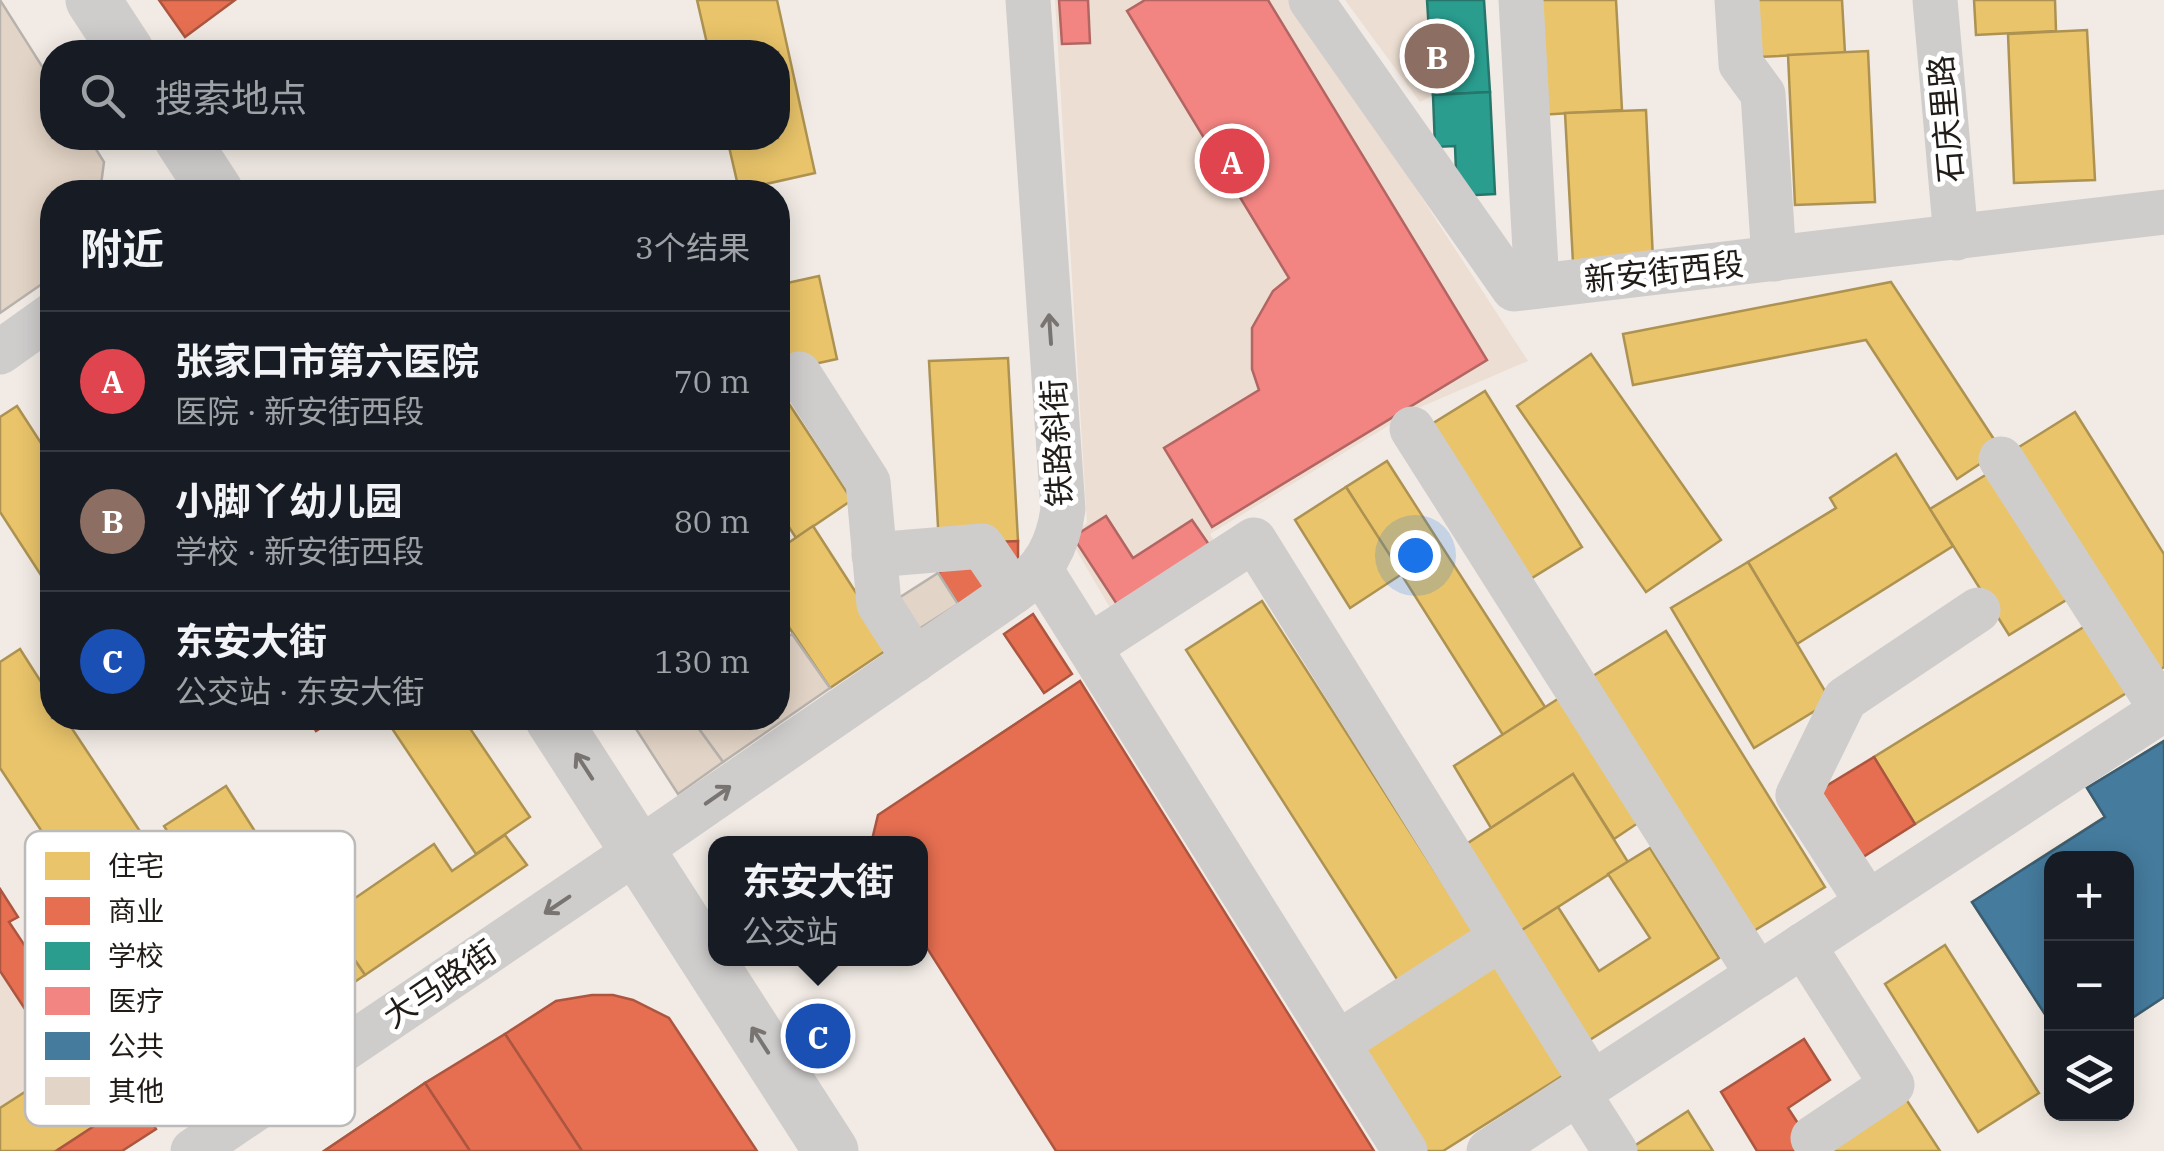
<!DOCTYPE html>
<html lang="zh">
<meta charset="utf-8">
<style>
body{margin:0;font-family:"IBM Plex Serif","Noto Sans SC",serif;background:#242831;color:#f1f3f6}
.controls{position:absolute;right:30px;bottom:30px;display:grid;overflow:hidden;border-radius:20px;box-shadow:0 5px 25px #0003}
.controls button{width:90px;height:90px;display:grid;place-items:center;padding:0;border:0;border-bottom:2px solid #363941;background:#171b24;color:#f1f3f6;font:50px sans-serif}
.you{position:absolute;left:1415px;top:555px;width:35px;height:35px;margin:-25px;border:8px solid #fff;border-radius:50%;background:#1a73e8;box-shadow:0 0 0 15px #1a73e833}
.badge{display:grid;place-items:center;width:65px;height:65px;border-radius:50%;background:#b4b3b2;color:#fff;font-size:32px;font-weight:700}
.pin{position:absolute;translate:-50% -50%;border:5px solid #fff;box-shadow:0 2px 10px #0006}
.popup{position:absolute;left:708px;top:836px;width:220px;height:130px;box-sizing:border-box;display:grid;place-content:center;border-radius:20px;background:#171b24;filter:drop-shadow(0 2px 8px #0005);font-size:32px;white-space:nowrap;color:#9ea1a6}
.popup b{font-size:38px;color:#f1f3f6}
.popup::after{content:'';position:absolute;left:50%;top:100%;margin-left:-20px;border:20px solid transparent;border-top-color:#171b24}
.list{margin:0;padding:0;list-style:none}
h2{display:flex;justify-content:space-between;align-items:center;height:130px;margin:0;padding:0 40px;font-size:42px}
h2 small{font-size:32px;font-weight:400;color:#9ea1a6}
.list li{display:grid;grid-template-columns:65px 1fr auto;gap:30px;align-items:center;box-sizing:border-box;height:140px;padding:0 40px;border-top:2px solid #363941}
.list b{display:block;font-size:38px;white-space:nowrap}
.list p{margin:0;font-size:32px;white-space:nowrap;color:#9ea1a6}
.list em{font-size:32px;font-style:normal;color:#9ea1a6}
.icon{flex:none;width:55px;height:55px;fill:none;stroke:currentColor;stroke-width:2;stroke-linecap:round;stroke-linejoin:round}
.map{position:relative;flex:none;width:2164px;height:1151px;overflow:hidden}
.search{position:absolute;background:#171b24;box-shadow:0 5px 25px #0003;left:40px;top:40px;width:750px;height:110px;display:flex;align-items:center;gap:25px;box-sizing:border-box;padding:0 35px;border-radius:40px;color:#9ea1a6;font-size:38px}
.panel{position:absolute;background:#171b24;box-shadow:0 5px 25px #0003;left:40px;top:180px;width:750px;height:550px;border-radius:40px}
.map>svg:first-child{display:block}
</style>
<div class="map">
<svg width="2164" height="1151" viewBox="0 0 2164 1151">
<rect width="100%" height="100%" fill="#f2ebe5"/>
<g fill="#ecded2">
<polygon points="1055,0 1293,0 1528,361 1416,409 1210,534 1221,552 1116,618 1068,536 1087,523"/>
<polygon points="1345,0 1484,0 1490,92 1433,95 1420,102"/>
<polygon points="0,971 63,1067 0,1108"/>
</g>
<g fill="#e9c46a" stroke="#ad9251" stroke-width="2.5">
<polygon points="697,0 777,0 815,173 739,190 727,138 778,138 778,52 709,52"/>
<polygon points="1531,0 1616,0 1622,110 1538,115"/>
<polygon points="1756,0 1842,0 1845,53 1759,57"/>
<polygon points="1974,0 2055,0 2056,31 1976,35"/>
<polygon points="2087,30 2095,180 2014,183 2008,34"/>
<polygon points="1868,51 1875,202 1795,205 1788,55"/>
<polygon points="1646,110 1653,260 1573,263 1565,113"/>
<polygon points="819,276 837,359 778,372 778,285"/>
<polygon points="1891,282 2001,450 1957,479 1866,340 1633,385 1623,334"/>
<polygon points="1591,354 1721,540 1646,592 1517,406"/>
<polygon points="1008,358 1018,541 939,545 929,361"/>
<polygon points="778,387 852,500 796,538 778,510"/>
<polygon points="1485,391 1582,547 1524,583 1427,427"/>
<polygon points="17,406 52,460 52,583 48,586 0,512 0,417"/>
<polygon points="2075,412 2164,554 2164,667 2151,676 2011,452"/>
<polygon points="1896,454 1953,546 1797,644 1748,562 1836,508 1830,498"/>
<polygon points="1387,461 1545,707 1503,735 1346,487"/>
<polygon points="1997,468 2076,594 2009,635 1930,509"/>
<polygon points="1346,487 1402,574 1350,608 1295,520"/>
<polygon points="813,526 891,647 830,688 778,611 778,550"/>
<polygon points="1748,562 1831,701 1754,748 1671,608"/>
<polygon points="1262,601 1478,938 1402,987 1186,650"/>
<polygon points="2095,620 2136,687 1915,824 1874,757"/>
<polygon points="1666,631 1825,887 1752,932 1593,676"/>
<polygon points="20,649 52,699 52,718 65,718 147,842 79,888 0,768 0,662"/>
<polygon points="1564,695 1641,821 1614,839 1573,774 1491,828 1454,766"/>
<polygon points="1055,698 1212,946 1141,994 982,746"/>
<polygon points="385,718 463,718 530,817 476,854"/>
<polygon points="2164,741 2164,779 2105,817 2087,788"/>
<polygon points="1573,774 1628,862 1519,932 1465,845"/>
<polygon points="2164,779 2164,925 2126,949 2126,858 2052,858 2052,997 2039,1005 1972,902"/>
<polygon points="226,786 290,886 228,925 164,826"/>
<polygon points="505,835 527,865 365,975 326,918 434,844 452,871"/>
<polygon points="1650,848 1719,958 1588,1041 1519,932 1558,907 1599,971 1650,938 1608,874"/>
<polygon points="326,918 365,975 208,1081 170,1025"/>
<polygon points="2164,925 2164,997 2126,1022 2126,949"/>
<polygon points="1945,945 2039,1093 1978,1132 1885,984"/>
<polygon points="1212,946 1341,1151 1241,1151 1141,994"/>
<polygon points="1491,953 1567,1073 1443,1151 1426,1151 1356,1039"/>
<polygon points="2052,997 2052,1025 2039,1005"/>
<polygon points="101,1043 137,1098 56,1151 0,1151 0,1108"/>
<polygon points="425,1083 470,1151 324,1151"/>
<polygon points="1902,1093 1940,1151 1816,1151"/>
<polygon points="1688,1111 1713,1151 1628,1151 1628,1150"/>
</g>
<g fill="#e76f51" stroke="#ac5640" stroke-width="2.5">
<polygon points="159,0 235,0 185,37"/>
<polygon points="1018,541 1018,561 996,542"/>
<polygon points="978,549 997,578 958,604 938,573"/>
<polygon points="1033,614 1072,674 1044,693 1004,634"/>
<polygon points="1080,681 1374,1151 1056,1151 920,937 920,844 871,844 878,815"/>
<polygon points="308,718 336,718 316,731"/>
<polygon points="1874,757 1915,824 1860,859 1818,791"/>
<polygon points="0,889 18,917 9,922 93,1048 63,1067 0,971"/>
<polygon points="592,995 613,995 633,1000 669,1018 757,1151 582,1151 505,1034 556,1001"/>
<polygon points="505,1034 582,1151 470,1151 425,1083"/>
<polygon points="1804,1039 1830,1080 1788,1108 1816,1151 1757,1151 1721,1092"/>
<polygon points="425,1083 470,1151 324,1151"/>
<polygon points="137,1098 156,1129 122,1151 56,1151"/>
</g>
<g fill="#2a9d8f" stroke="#27766b" stroke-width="2.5">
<polygon points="1427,0 1484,0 1490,92 1433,95"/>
<polygon points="1490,92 1495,194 1457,196 1455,146 1435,147 1433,95"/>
</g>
<g fill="#f28482" stroke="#b36562" stroke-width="2.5">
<polygon points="1059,0 1088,0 1090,43 1062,44"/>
<polygon points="1145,0 1268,0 1487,360 1212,527 1164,448 1259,390 1252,369 1252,328 1273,291 1289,278 1127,11"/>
<polygon points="1106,516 1133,558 1192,520 1214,552 1122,612 1073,537"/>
</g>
<polygon fill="#457b9d" stroke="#3a5e75" stroke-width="2.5" points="2164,741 2164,997 2126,1022 2126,858 2052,858 2052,1025 1972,902 2105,817 2087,788"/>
<g fill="#e2d4c6" stroke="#b8b2ad" stroke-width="2.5">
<polygon points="0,0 52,82 52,138 89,138 104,162 100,192 52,192 52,277 0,313"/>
<polygon points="938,573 958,604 911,634 891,603"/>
<polygon points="792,634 830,688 723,762 691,718 778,718 778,644"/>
<polygon points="629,718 691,718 723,762 678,794"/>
</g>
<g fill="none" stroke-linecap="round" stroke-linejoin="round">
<g stroke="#cfcdcc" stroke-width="45">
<polyline points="1311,0 1514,289 2164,212"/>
<polyline points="1521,0 1537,286"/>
<polyline points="1737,0 1741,64 1763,94 1774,259"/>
<polyline points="1935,0 1956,238"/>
<polyline points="0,352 52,315"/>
<polyline points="799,374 868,482 879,604 915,660"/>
<polyline points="1412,429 1758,975"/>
<polyline points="2001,459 2162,710"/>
<polyline points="874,555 982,546 1013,592"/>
<polyline points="1040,569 1405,1151"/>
<polyline points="1089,647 1254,540 1592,1083"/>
<polyline points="1868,903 1798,795 1845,699 1978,610"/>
<polyline points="1803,945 1892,1085 1813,1138"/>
<polyline points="1338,1043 1501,938"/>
<polyline points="1578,1093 1615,1151"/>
<path d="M193 1151 637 851 1013 592C1044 571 1058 546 1063 509L1028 0"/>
<polyline points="1489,1151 2164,709"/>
</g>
<g stroke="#cfcdcc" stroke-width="55">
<polyline points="93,0 127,52"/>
<polyline points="181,138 216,192"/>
<polyline points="552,718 831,1151"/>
</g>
</g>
<defs><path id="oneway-shaft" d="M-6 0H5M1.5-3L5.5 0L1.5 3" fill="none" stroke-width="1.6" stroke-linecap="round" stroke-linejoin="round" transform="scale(2.5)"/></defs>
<g stroke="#787472">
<use href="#oneway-shaft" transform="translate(1050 329) rotate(-94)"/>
<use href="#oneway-shaft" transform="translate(584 766) rotate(-123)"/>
<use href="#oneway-shaft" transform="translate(718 795) rotate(-35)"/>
<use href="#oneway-shaft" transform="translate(557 905) rotate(146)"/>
<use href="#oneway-shaft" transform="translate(760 1040) rotate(-123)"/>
</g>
<g text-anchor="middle" stroke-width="10" stroke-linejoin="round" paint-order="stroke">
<g font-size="32" fill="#211c18" stroke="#fff">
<text transform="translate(1946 119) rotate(-95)" y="11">石庆里路</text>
<text transform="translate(1664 272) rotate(-6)" y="11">新安街西段</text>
<text transform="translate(1057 443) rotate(-93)" y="11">铁路斜街</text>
<text transform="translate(440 984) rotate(-34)" y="11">大马路街</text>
</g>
</g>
<rect x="25" y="831" width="330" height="295" rx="15" fill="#fff" stroke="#bcbbba" stroke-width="2.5"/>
<rect x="45" y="852" width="45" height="28" fill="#e9c46a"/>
<rect x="45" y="897" width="45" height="28" fill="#e76f51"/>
<rect x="45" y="942" width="45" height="28" fill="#2a9d8f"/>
<rect x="45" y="987" width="45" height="28" fill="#f28482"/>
<rect x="45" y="1032" width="45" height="28" fill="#457b9d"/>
<rect x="45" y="1077" width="45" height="28" fill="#e2d4c6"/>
<g font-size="28" fill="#211c18">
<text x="108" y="876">住宅</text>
<text x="108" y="921">商业</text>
<text x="108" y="966">学校</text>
<text x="108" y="1011">医疗</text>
<text x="108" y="1056">公共</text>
<text x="108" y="1101">其他</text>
</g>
</svg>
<div class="controls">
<button>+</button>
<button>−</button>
<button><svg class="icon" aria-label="layers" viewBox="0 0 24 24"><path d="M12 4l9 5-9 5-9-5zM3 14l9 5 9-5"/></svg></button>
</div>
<div class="you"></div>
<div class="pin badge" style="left:1232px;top:161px;background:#e0444e">A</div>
<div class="pin badge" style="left:1437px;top:56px;background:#8d6e63">B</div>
<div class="pin badge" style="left:818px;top:1036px;background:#1a4fb4">C</div>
<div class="popup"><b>东安大街</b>公交站</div>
<div class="search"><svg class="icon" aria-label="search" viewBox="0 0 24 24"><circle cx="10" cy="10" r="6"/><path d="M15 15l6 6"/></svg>搜索地点</div>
<section class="panel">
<h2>附近<small>3个结果</small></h2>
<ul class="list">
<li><span class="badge" style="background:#e0444e">A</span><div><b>张家口市第六医院</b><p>医院 · 新安街西段</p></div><em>70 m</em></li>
<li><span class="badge" style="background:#8d6e63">B</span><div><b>小脚丫幼儿园</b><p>学校 · 新安街西段</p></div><em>80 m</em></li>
<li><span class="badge" style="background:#1a4fb4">C</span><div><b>东安大街</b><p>公交站 · 东安大街</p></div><em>130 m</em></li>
</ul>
</section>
</div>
